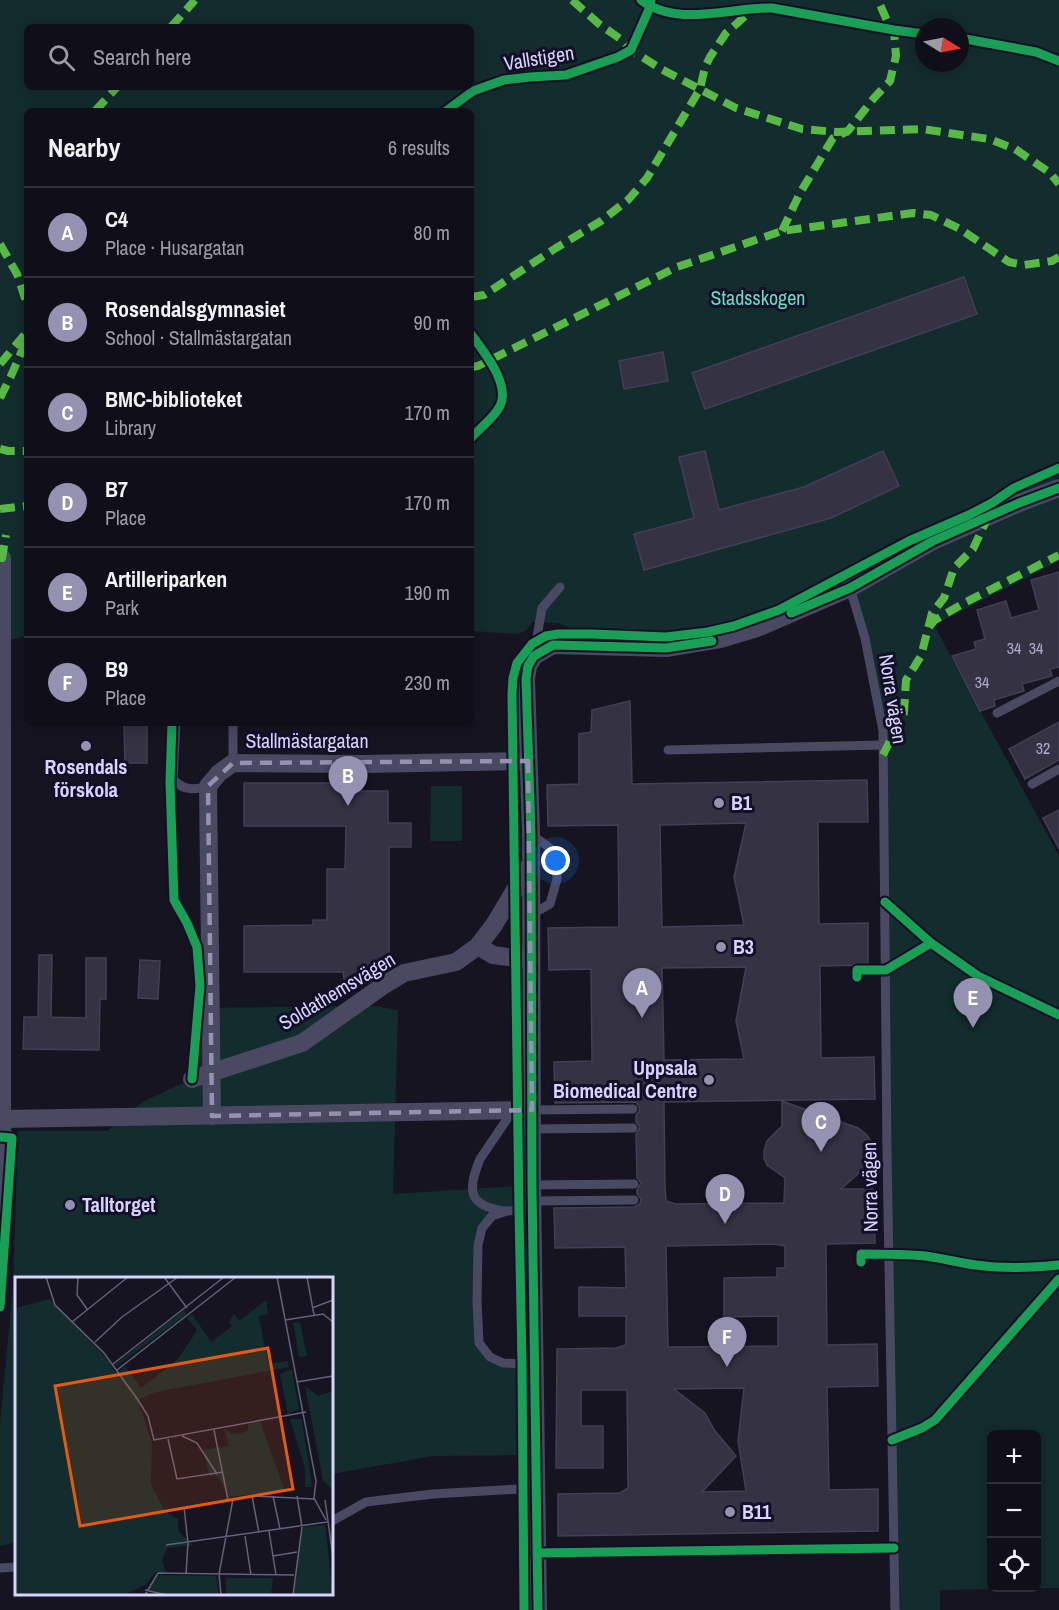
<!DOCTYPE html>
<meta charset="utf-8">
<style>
body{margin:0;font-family:"Archivo Narrow",sans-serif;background:#1e1d26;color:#f1f3f6}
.controls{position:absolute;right:18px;bottom:18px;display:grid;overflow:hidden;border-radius:9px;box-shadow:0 3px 15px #0003}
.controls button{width:54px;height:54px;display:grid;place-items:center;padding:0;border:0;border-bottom:2px solid #302f38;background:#100f19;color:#f1f3f6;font:30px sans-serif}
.compass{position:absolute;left:915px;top:18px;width:54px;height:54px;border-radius:50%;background:#100f19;box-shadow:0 3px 15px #0003;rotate:100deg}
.you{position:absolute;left:556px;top:861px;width:21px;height:21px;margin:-15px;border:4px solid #fff;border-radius:50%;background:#1a73e8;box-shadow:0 0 0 9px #1a73e833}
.badge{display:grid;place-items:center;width:39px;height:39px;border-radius:50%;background:#9591b1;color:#fff;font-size:20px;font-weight:700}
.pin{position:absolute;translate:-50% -50px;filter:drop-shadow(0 2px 3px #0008)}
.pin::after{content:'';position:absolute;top:32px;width:21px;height:18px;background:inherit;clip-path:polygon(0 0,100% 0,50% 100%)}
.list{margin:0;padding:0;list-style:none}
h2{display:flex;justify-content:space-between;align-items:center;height:78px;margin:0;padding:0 24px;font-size:26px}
h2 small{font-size:20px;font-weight:400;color:#9c9ca2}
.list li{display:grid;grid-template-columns:39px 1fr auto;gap:18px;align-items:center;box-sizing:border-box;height:90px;padding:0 24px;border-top:2px solid #302f38}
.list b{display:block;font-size:22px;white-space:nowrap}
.list p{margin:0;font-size:20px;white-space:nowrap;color:#9c9ca2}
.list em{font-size:20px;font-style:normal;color:#9c9ca2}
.icon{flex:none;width:33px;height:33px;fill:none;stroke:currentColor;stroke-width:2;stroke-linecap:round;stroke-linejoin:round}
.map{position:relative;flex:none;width:1059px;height:1610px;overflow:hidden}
.search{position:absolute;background:#100f19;box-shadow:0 3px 15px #0003;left:24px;top:24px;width:450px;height:66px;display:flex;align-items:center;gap:15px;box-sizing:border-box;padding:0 21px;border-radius:9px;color:#9c9ca2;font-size:22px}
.panel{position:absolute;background:#100f19;box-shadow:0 3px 15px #0003;left:24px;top:108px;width:450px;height:618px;border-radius:9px}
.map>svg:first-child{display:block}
</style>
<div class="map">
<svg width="1059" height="1610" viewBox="0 0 1059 1610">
<rect width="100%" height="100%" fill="#161421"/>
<g fill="#132c2d" fill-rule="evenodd">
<path d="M0 0H1059V477L1048 485 882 557 809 593 770 609 728 623 685 632 660 634 575 630 558 623 532 622 527 630 518 634 471 631V111H27V636L4 641 0 645ZM27 27H471V87H27ZM924 27H960V63H924Z"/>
<path d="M1059 488V561L934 625 1059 856V1588L940 1590V1610H895L883 731 850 588ZM992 1434H1036V1588H992Z"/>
<polygon points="431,786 462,786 462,841 430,841"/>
<polygon points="376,1006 398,1010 393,1194 532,1185 533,1209 507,1211 482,1228 479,1343 490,1357 534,1364 535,1455 433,1456 332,1474 332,1278 16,1278 16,1542 0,1546 0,1423 13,1288 18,1131 107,1131 144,1101 192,1079 198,1008"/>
</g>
<g fill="#343243" stroke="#433f54" stroke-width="1.5" fill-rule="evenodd">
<polygon points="964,277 977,314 705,409 692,373"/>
<polygon points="663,352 668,381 624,389 619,361"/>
<polygon points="705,451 719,510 804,487 883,451 899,486 831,518 644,570 634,534 694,518 679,457"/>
<polygon points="1059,572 1059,667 1050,669 1052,676 1022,684 1024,691 994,700 995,706 980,711 952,656 976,649 974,642 985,639 977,610 1006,601 1011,618 1039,610 1031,580"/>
<path d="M630 701 632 784 867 780 868 822H818L819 924 868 923V965L820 966 821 1058 874 1057 875 1099 664 1102 665 1187 666 1201 676 1204 784 1203 785 1178 767 1165 764 1158V1151L767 1141 782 1126V1101L858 1128 866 1134 871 1141 874 1150 873 1157 869 1164 841 1189H873L875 1243 826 1244 827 1345 877 1344 878 1386 827 1387 829 1490 878 1489V1531L558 1536V1494L620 1493 628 1488 627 1390H581V1426H603V1468H556L557 1349 616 1348 626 1345V1316H579V1287L626 1288 625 1247 555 1248 554 1208 634 1207 640 1204 641 1199 637 1194V1190L641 1183 637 1178 636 1134 640 1127 636 1122V1115L639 1112 640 1108 636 1102 555 1103 554 1062 592 1061 591 969 549 970 548 928 619 927 618 825 548 826 547 785 579 784V734L591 732 592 710ZM746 823 734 877 744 925 662 927 660 825ZM746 967 736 1021 744 1059 664 1060 662 968ZM774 1244 785 1246V1268H777V1277L724 1278V1317L778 1316V1346L668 1347 666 1246ZM744 1388 738 1441 746 1491 702 1492 736 1456 715 1431 705 1413 674 1389Z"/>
<polygon points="1059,722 1059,760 1025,779 1009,749"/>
<polygon points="124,723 147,723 147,763 125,763"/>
<polygon points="244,783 362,783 361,791 388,791 388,823 411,823 411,847 389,847 389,967 367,967 367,979 344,979 343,972 244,972 244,926 313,925 313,920 327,920 327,869 345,869 346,826 244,826"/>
<polygon points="1059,810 1059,849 1043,818"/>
<polygon points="39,955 52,955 51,1017 86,1018 86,958 106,958 106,999 100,999 99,1050 23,1049 24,1017 38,1017"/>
<polygon points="140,960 160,961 158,999 138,998"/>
</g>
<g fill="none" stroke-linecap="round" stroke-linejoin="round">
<g stroke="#4a4962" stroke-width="9">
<polyline points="850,588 865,638 883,731 887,1152 895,1610"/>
<polyline points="534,654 542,608 560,587"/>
<polyline points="997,713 1059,681"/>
<path d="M176 723 173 779C183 791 195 790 208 786"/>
<polyline points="233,723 233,763"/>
<polyline points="668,750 883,745"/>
<polyline points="1032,784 1059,769"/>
<polyline points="532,914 550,904 557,879 557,869 550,848 532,835"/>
<polyline points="532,1110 633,1109"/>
<polyline points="532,1129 633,1128"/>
<polyline points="532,1185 634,1184"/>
<polyline points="533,1201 634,1200"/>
<polyline points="533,1209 507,1211 492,1216 482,1228 478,1245 477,1301 479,1343 490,1357 503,1363 534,1364"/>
<path d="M505 1211C468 1206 467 1191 480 1159L518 1103 528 1085"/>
<polyline points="332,1521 366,1502 433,1494 536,1488"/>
<polyline points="0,1568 16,1567"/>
</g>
<g stroke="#4a4962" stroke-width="18">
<polyline points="478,946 493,955 531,960"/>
<polyline points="192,1079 302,1043 384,985 404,973 456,962 478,946 494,925 531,863"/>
<polyline points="212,1116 208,786 219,773 233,763 365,764 528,761"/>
<polyline points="2,1119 532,1110"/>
<polyline points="0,1227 3,1158 2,1119 2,558"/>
<polyline points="538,1610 532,1185 531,833 526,679 528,666 534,656 553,645 666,648 720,639 757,628 850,588 933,541 1019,503 1059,488"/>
</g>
<g stroke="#58b947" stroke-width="8" stroke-dasharray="15 8" stroke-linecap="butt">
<polyline points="572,0 599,24 622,40 631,50 661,69 736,108 802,129 836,132 922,129 989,139 1015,149 1049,172 1059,184"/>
<polyline points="171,27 195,0"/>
<polyline points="95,111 117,87"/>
<polyline points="782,231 800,193 833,138 848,131 874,98 890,81 896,56 894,30 888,23 878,0"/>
<polyline points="0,244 17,274 27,304"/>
<polyline points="471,297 484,295 556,248 601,221 628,200 647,178 700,89 705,67 710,57 726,33 753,9"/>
<polyline points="0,364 25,334"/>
<polyline points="471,367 478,366 677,267 782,231 913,213 931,215 960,229 1009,262 1024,265 1052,261 1059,257"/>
<polyline points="0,398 11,376 27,339"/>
<polyline points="0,449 8,451 27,451"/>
<polyline points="0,509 27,506"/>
<polyline points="0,558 2,558 6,535"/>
<polyline points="929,627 935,620 966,602 1059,555"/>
<polyline points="883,755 904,713 906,680 921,656 932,613 944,598 954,568 973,549 988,517"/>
</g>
<defs>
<g id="cycleway">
<path d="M641 0C677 28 731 7 772 8L894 30 924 34"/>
<polyline points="960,38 1036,52 1059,61"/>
<polyline points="446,111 473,91 504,80 530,77 566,75 618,57 631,50 650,7 651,0"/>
<path d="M471 334C483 351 511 384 500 406 494 418 480 428 471 438"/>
<polyline points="791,613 850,588 933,541 1019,503 1059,488"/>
<polyline points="172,723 170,782 174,900 187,923 197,947 200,986 192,1079"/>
<polyline points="885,902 931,943 978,976 1059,1015"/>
<polyline points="857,977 857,970 886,970 931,943"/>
<polyline points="0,1137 12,1138 0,1307"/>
<path d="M861 1262V1254C882 1254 904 1254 925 1256 942 1258 959 1263 976 1265 1003 1269 1031 1268 1059 1265"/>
<polyline points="892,1440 922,1428 935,1420 1059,1279"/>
<polyline points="537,1553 894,1548"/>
<polyline points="524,1610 522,1364 519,1210 512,694 513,678 517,663 532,644 546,636 558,634 592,634 666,637 708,632 734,626 779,610 909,541 969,515 992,503 1014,488 1059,468"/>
<polyline points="538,1610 532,1185 531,833 526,679 528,666 534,656 553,645 666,648 712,641"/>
</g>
</defs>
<use href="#cycleway" stroke="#130f26" stroke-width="13"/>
<use href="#cycleway" stroke="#1a9f57" stroke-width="9"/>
</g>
<path fill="none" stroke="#9591b1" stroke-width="4.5" stroke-dasharray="12 8" stroke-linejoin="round" d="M528 761 532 1110 212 1116 208 786 233 763Z"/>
<g fill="#9591b1" stroke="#130f26" stroke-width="2">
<circle cx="86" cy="746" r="6"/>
<circle cx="719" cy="803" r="6"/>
<circle cx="721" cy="947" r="6"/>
<circle cx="709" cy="1080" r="6"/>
<circle cx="70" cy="1205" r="6"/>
<circle cx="730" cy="1512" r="6"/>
</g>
<g text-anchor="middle" stroke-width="6" stroke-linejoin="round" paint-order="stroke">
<g font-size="16" fill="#b0acd0">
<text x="1014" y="654">34</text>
<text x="1036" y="654">34</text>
<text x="982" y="688">34</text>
<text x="1043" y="754">32</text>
</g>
<g font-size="20" fill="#d9d4ff" stroke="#130f26">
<text transform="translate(539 58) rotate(-9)" y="7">Vallstigen</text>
<text transform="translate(893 699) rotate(81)" y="7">Norra vägen</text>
<text x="307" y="748">Stallmästargatan</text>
<text transform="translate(337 991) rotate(-31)" y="7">Soldathemsvägen</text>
<text transform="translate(870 1187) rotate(-91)" y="7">Norra vägen</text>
</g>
<g font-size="20" fill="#5fe0c0" stroke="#130f26">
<text x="758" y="305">Stadsskogen</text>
</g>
<g font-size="20" font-weight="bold" fill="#d9d4ff" stroke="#130f26" text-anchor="start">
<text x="86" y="774" text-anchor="middle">Rosendals<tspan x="86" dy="23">förskola</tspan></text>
<text x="731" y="810">B1</text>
<text x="733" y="954">B3</text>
<text x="697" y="1075" text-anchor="end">Uppsala<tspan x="697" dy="23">Biomedical Centre</tspan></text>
<text x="82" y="1212">Talltorget</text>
<text x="742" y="1519">B11</text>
</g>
</g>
<g transform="translate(15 1277)">
<rect width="318" height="318" fill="#161421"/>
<path d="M35 22 92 82 99 94 105 99 103 95 110 89 126 111 162 83 177 61 182 53 172 41 177 37 196 65 217 49 214 45 219 37 224 44 251 23 253 37 244 39 253 87 273 84 274 90 141 115 123 123 137 166 136 207 150 234 163 242 164 255 178 268 152 271 147 283 151 296 141 295 130 308 109 318H0V31ZM169 33 172 37 101 89V87ZM285 45 292 79 284 80 278 46ZM277 92 284 132 273 137 265 97ZM290 109 303 119 318 114V213L308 204ZM275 142H287L297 210H290V191ZM245 144 270 214 214 220 203 199H194L189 173 214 169 209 151 216 157 226 156 233 153V147ZM310 248 318 318H278L287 250ZM143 298 201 299 204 318H153L132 313ZM210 301H258L256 317 266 318H212Z" fill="#132c2d"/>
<path fill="none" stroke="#64617a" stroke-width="1.5" d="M31 0 40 28 89 76 123 123 133 139 139 163 291 135M63 0 62 18 72 32M149 0 172 31M262 0 301 204 299 221 311 243M292 0 299 38M297 31 318 23M270 43 308 37 318 45M57 45 113 0M80 65 107 40 163 0M98 87 209 0M102 93 221 0M282 105 318 99M199 153 213 223M167 159 182 166 202 197M153 162 162 202 208 195M237 219 244 256M258 219 265 252M310 223 318 280M169 230 173 266 171 297M139 236 237 219 299 222M254 254 261 298M230 259 236 298M151 268 312 245M258 279 282 275M130 313 152 318M130 318 143 296 279 298M206 318 204 297 218 222M278 318 287 250 282 219"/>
<path fill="#e8590c" fill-opacity="0.15" stroke="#e8590c" stroke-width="3" d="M253 71 278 212 65 249 40 109Z"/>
<rect width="318" height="318" fill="none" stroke="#d9d4ff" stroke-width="3"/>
</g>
</svg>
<div class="controls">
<button>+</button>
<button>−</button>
<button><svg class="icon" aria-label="locate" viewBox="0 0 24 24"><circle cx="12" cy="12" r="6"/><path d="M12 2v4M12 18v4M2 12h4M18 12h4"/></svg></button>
</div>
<svg class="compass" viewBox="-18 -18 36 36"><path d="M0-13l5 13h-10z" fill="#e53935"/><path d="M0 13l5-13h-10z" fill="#9c9ca2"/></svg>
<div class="you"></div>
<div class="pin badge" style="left:642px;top:1018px">A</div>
<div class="pin badge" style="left:348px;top:806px">B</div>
<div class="pin badge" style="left:821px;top:1152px">C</div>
<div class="pin badge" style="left:725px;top:1224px">D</div>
<div class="pin badge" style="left:973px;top:1028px">E</div>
<div class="pin badge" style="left:727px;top:1367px">F</div>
<div class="search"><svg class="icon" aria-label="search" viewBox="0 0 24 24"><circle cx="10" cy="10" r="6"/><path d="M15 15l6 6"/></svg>Search here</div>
<section class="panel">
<h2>Nearby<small>6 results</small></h2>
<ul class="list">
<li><span class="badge">A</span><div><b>C4</b><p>Place · Husargatan</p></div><em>80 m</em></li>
<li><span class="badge">B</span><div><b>Rosendalsgymnasiet</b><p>School · Stallmästargatan</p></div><em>90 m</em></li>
<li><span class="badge">C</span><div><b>BMC-biblioteket</b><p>Library</p></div><em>170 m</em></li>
<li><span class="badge">D</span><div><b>B7</b><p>Place</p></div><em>170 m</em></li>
<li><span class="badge">E</span><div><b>Artilleriparken</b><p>Park</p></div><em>190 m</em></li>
<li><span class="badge">F</span><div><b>B9</b><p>Place</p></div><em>230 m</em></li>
</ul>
</section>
</div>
